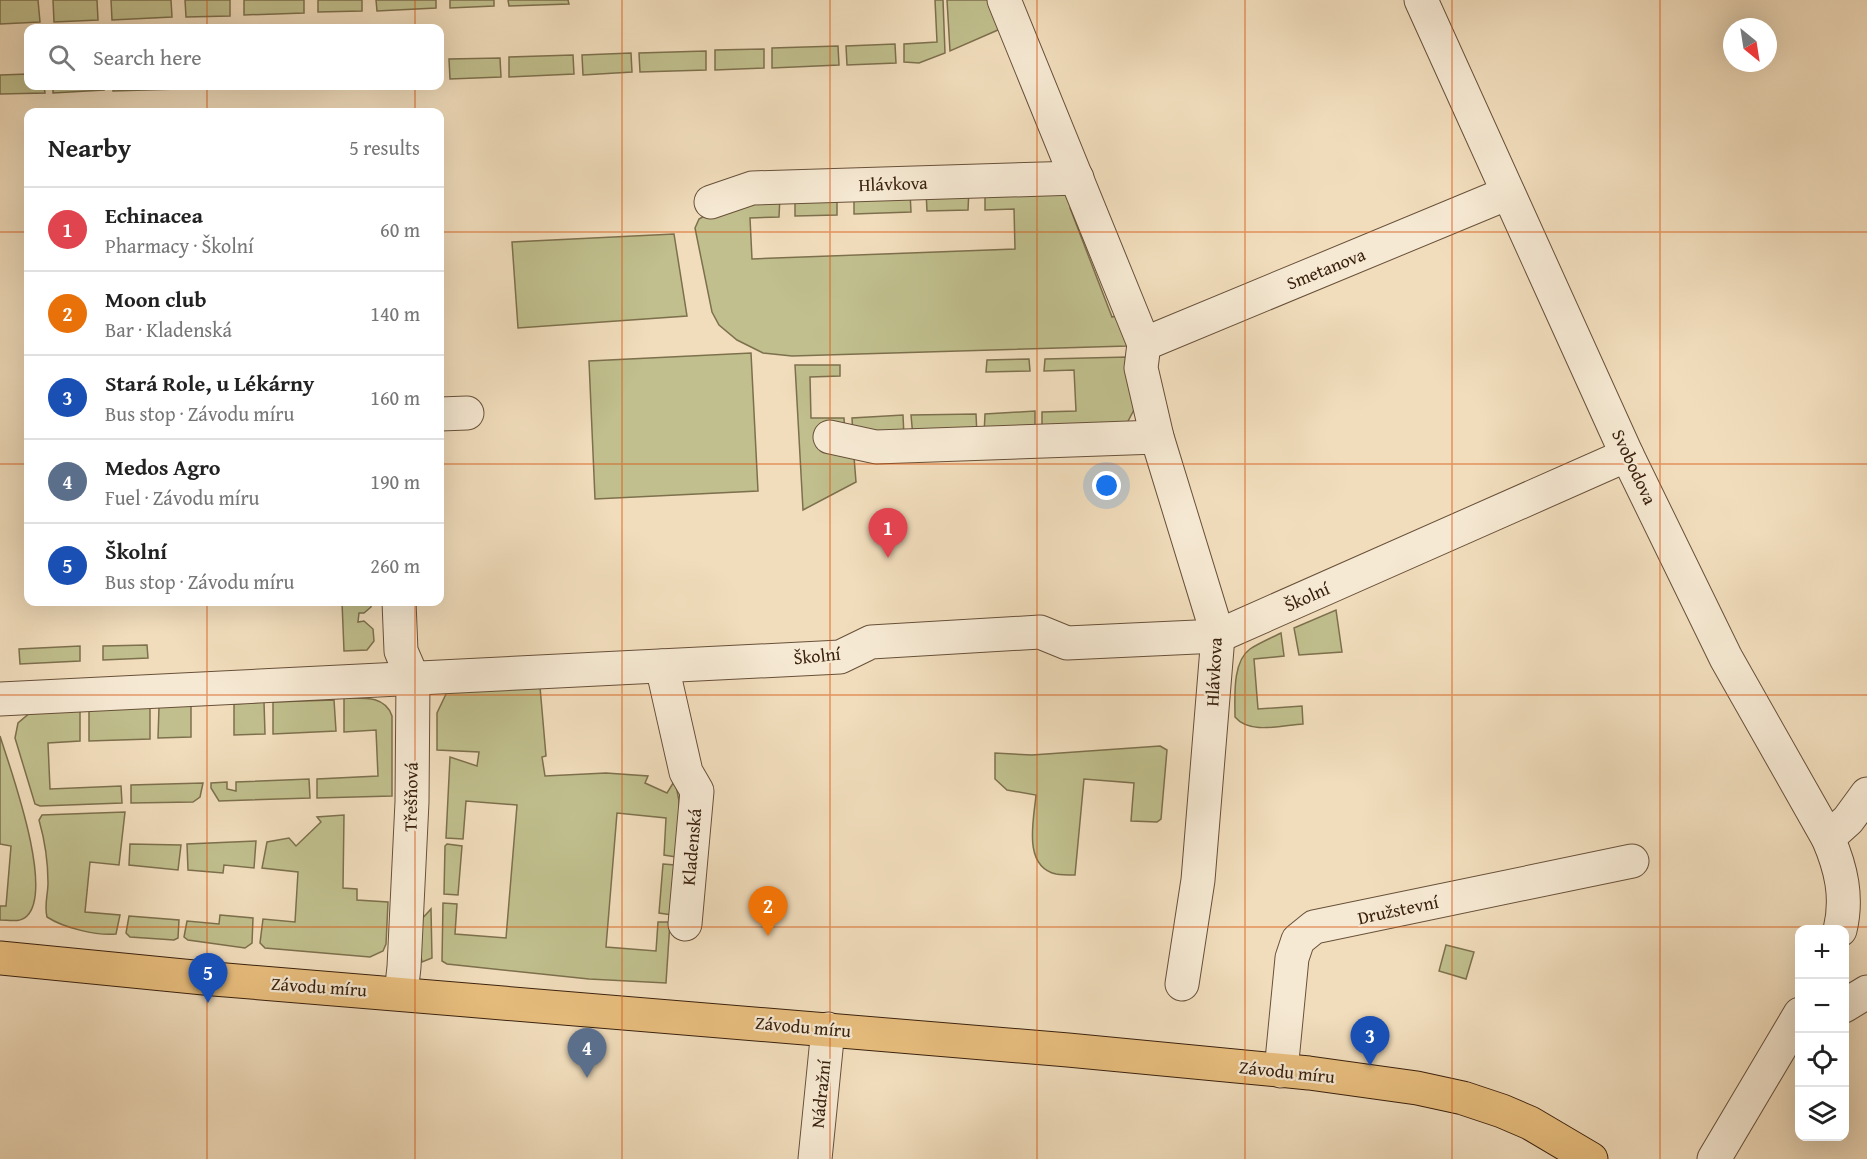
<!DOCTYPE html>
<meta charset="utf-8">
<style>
body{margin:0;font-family:"Gentium Book Plus",serif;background:#f6f6f6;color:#222}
.controls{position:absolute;right:18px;bottom:18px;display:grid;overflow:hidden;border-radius:12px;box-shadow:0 6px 24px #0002}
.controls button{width:54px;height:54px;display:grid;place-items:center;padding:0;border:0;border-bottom:2px solid #e0e0e0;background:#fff;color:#222;font:30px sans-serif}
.compass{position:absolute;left:1723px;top:18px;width:54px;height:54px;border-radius:50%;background:#fff;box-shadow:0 6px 24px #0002;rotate:150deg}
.you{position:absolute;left:1107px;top:486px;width:21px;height:21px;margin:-15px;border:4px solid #fff;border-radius:50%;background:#1a73e8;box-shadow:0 0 0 9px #1a73e833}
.badge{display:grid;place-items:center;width:39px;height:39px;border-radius:50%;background:#d93025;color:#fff;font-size:20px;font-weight:700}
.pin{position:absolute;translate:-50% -50px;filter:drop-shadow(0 2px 3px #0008)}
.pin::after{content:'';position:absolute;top:32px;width:21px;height:18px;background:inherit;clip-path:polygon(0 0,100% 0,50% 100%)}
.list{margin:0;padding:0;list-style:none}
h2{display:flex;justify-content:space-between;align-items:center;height:78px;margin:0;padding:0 24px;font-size:26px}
h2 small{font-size:20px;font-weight:400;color:#767676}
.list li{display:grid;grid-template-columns:39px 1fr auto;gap:18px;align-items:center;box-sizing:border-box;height:84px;padding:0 24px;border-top:2px solid #e0e0e0}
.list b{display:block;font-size:22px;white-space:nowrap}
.list p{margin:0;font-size:20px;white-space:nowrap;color:#767676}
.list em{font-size:20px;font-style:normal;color:#767676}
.icon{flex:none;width:33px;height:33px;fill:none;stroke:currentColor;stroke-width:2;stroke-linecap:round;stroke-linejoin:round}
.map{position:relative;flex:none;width:1867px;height:1159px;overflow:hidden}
.search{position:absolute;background:#fff;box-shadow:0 6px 24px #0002;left:24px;top:24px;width:420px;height:66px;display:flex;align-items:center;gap:15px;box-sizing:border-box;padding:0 21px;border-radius:12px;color:#767676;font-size:22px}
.panel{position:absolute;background:#fff;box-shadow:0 6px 24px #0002;left:24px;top:108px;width:420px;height:498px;border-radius:12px}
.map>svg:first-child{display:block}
</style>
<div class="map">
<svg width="1867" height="1159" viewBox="0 0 1867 1159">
<rect width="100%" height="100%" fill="#f1ddbc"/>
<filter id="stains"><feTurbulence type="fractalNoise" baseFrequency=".00333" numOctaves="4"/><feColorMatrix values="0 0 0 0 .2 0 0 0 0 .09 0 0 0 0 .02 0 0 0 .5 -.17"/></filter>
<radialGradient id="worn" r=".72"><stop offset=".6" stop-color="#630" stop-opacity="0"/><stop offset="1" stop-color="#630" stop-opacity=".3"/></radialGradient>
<g fill="#c0bf8d" stroke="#7d704d" stroke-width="1.5">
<polygon points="0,0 38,0 40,22 0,24"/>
<polygon points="53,0 97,0 98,20 54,22"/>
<polygon points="111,0 171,0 172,17 112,20"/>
<polygon points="185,0 230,0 230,16 186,17"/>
<polygon points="244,0 304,0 304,13 244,15"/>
<polygon points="318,0 362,0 362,11 318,12"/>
<polygon points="376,0 436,0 436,8 377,11"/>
<polygon points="450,0 494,0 494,6 450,8"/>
<polygon points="508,0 568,0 569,4 509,6"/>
<polygon points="935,0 943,0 945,53 919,63 904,62 904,44 937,42"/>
<polygon points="947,0 995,0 1007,26 950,51"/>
<polygon points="895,44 896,63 847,65 846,46"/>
<polygon points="838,46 839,65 772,68 772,48"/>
<polygon points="764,49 764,68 715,70 715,50"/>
<polygon points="706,51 706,70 640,72 639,53"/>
<polygon points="631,53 632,72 583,75 582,55"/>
<polygon points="573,55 574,74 509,77 509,57"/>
<polygon points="500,58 501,77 450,79 449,59"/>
<polygon points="28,74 28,86 44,86 45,93 0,94 0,75"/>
<polygon points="53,86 103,86 104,90 53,93"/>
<polygon points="113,86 178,86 178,89 113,91"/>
<polygon points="1051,188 1069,196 1073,205 1070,208 1112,317 1119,315 1127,346 792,356 763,353 737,340 719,325 712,312 695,228 699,219 706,215 780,196 779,217 750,218 752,259 1015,249 1014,209 985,210 985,189"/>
<polygon points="969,189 968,210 927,211 926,191"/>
<polygon points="910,192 911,212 854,214 854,194"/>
<polygon points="837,193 837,215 795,216 795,196"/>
<polygon points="674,234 687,316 518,328 512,242"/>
<polygon points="751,353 758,491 595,499 589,361"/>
<polygon points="1128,357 1136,406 1127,423 1042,433 1042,412 1076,411 1074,370 1044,371 1045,359"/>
<polygon points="1029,359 1030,371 986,372 987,360"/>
<polygon points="795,365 840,365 840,376 810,377 811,418 844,418 845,434 854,457 856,482 803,510"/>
<polygon points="1035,411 1035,432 984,435 985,414"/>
<polygon points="976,414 977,435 913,437 911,415"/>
<polygon points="903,415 904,437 853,436 852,418"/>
<polygon points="342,602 371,602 371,607 364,613 359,613 358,622 364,621 373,629 374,641 367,650 344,651"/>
<polygon points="1336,610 1342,652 1299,655 1294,628"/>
<path d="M1281 633 1284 656 1254 659 1258 709 1302 706 1303 724C1283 725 1250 735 1235 717 1235 697 1232 662 1250 649 1259 643 1271 638 1281 633Z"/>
<polygon points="147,645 148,658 103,660 103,646"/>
<polygon points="80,646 80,661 20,664 19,649"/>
<polygon points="540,687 546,756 542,757 545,776 606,773 648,776 645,783 667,793 675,780 679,801 678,854 676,857 664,855 666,818 617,813 606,947 656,951 658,922 670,922 666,983 589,979 447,964 442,961 443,903 457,904 455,934 506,938 517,805 466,801 463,839 446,838 450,757 477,766 479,752 437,750 437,713 447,692"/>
<path d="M344 698C362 698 385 695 392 716V796L317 798V779L378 776 376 730 344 732Z"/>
<polygon points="334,700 336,731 273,734 273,702"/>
<polygon points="264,702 265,734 234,735 234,704"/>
<polygon points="191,705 191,737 158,738 159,707"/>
<polygon points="150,708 150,739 89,741 89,709"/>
<polygon points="80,711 80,741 48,743 50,789 121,786 122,803 40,806 35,804 15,738 18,723 31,712"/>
<path d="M0 736C11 771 54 889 27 916 20 923 9 920 0 920V906H6L11 846 0 844Z"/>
<path d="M1160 746 1167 750 1161 819 1157 822 1131 821 1134 783 1084 779 1075 875C1069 875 1062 875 1056 874 1022 866 1034 819 1036 795L1007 790 995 779V753L1032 755Z"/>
<polygon points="309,779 310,798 219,801 211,788 211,783 227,782 227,789 236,791 236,782"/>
<polygon points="203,783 200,797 193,802 131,803 131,785"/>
<path d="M125 812 119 865 90 862 85 912 120 915 116 934C97 936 64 928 47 917 44 906 48 894 48 883 48 861 45 841 39 820L42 815Z"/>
<polygon points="344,815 343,888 357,889 357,900 388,902 386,944 383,951 370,957 265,948 260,943 263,919 295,922 298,872 262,868 267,842 289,838 296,846 321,822 317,817"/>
<polygon points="256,841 254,868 224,865 223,873 188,870 187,844"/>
<polygon points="130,844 181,845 178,870 129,865"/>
<polygon points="447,844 462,846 458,895 444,894 445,846"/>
<polygon points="663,864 675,865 672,915 659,913"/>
<polygon points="431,909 432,958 422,962 419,947 419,922"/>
<polygon points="220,915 253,918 252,943 245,948 188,940 184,937 187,921 219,924"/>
<polygon points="129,916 179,920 178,938 174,940 130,937 126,933"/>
<polygon points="1446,945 1474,952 1466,979 1439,971"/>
</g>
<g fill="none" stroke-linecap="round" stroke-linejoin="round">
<defs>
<g id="minor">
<polyline points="1004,0 1144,344 1141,368 1157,437 1218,636 1198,880 1182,984"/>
<path d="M1421 0 1627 455 1726 658 1828 838C1841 868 1848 897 1840 930"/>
<polyline points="711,202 752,188 1077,178"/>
<polyline points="1144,344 1508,193"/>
<polyline points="440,414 467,413"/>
<polyline points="830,437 876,447 1157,437"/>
<polyline points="399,602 401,651 413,679 412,802 404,967 401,994"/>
<polyline points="662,666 686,772 697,791 685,924"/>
<polyline points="0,699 840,657 871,642 1040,632 1067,643 1218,636 1627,455"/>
<polyline points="1828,838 1848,820 1867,794"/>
<polyline points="1844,1006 1867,992"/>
<polyline points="1281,1071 1292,958 1298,940 1314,927 1632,861"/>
<polyline points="815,1159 828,1029"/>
<polyline points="1714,1159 1800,1014"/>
</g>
<polyline id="major" points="0,958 214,979 1068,1050 1309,1073 1417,1088 1463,1098 1502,1111 1530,1123 1591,1159"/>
</defs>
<use href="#minor" stroke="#685039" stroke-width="35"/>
<use href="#major" stroke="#3a210d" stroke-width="35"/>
<use href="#minor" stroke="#f6e9d3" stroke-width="33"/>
<use href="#major" stroke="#e8be7e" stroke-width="33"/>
</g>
<path fill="none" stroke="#d7530c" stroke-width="1.5" stroke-opacity="0.55" d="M207 0V28M415 0V28M622 0V1159M830 0V1159M1037 0V1159M1245 0V1159M1452 0V1159M1660 0V1159M207 86V112M415 86V112M0 232H28M440 232H1867M0 464H28M440 464H1867M207 602V1159M415 602V1159M0 695H1867M0 927H1867"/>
<g text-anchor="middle" stroke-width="4.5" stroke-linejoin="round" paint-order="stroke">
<g font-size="18" fill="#3a210d" stroke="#f6e9d3">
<text transform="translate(893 184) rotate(-2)" y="6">Hlávkova</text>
<text transform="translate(1326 269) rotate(-22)" y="6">Smetanova</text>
<text transform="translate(1634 467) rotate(65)" y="6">Svobodova</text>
<text transform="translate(1307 597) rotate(-24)" y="6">Školní</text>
<text transform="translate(817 656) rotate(-6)" y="6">Školní</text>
<text transform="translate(1214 672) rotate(-87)" y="6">Hlávkova</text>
<text transform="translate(411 797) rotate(-89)" y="6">Třešňová</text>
<text transform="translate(692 847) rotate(-85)" y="6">Kladenská</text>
<text transform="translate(1398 910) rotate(-12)" y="6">Družstevní</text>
<text transform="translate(319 987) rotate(4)" y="6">Závodu míru</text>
<text transform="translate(803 1027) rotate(5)" y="6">Závodu míru</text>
<text transform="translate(1287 1072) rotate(6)" y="6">Závodu míru</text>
<text transform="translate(821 1094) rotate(-84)" y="6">Nádražní</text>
</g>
</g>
<rect width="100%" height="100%" filter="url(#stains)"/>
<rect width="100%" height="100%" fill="url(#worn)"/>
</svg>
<div class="controls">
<button>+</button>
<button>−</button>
<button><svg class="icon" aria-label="locate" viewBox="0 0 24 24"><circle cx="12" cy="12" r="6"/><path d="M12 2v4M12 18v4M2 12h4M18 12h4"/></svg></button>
<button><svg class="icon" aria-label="layers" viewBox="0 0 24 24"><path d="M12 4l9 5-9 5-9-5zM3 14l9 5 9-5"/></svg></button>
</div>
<svg class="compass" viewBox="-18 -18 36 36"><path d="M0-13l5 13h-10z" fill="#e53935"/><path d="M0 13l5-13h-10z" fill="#767676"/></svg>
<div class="you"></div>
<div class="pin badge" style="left:888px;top:558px;background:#e0444e">1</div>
<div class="pin badge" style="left:768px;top:936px;background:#e8710a">2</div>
<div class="pin badge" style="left:1370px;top:1066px;background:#1a4fb4">3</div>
<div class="pin badge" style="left:587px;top:1078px;background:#5c6f8a">4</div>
<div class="pin badge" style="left:208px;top:1003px;background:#1a4fb4">5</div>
<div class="search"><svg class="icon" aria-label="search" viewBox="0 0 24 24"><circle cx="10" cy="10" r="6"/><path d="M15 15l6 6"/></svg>Search here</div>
<section class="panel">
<h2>Nearby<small>5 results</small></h2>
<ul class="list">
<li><span class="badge" style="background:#e0444e">1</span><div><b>Echinacea</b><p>Pharmacy · Školní</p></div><em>60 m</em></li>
<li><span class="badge" style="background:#e8710a">2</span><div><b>Moon club</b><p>Bar · Kladenská</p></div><em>140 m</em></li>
<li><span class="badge" style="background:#1a4fb4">3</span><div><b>Stará Role, u Lékárny</b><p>Bus stop · Závodu míru</p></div><em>160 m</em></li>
<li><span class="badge" style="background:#5c6f8a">4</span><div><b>Medos Agro</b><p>Fuel · Závodu míru</p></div><em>190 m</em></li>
<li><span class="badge" style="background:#1a4fb4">5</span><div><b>Školní</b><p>Bus stop · Závodu míru</p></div><em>260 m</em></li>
</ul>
</section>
</div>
